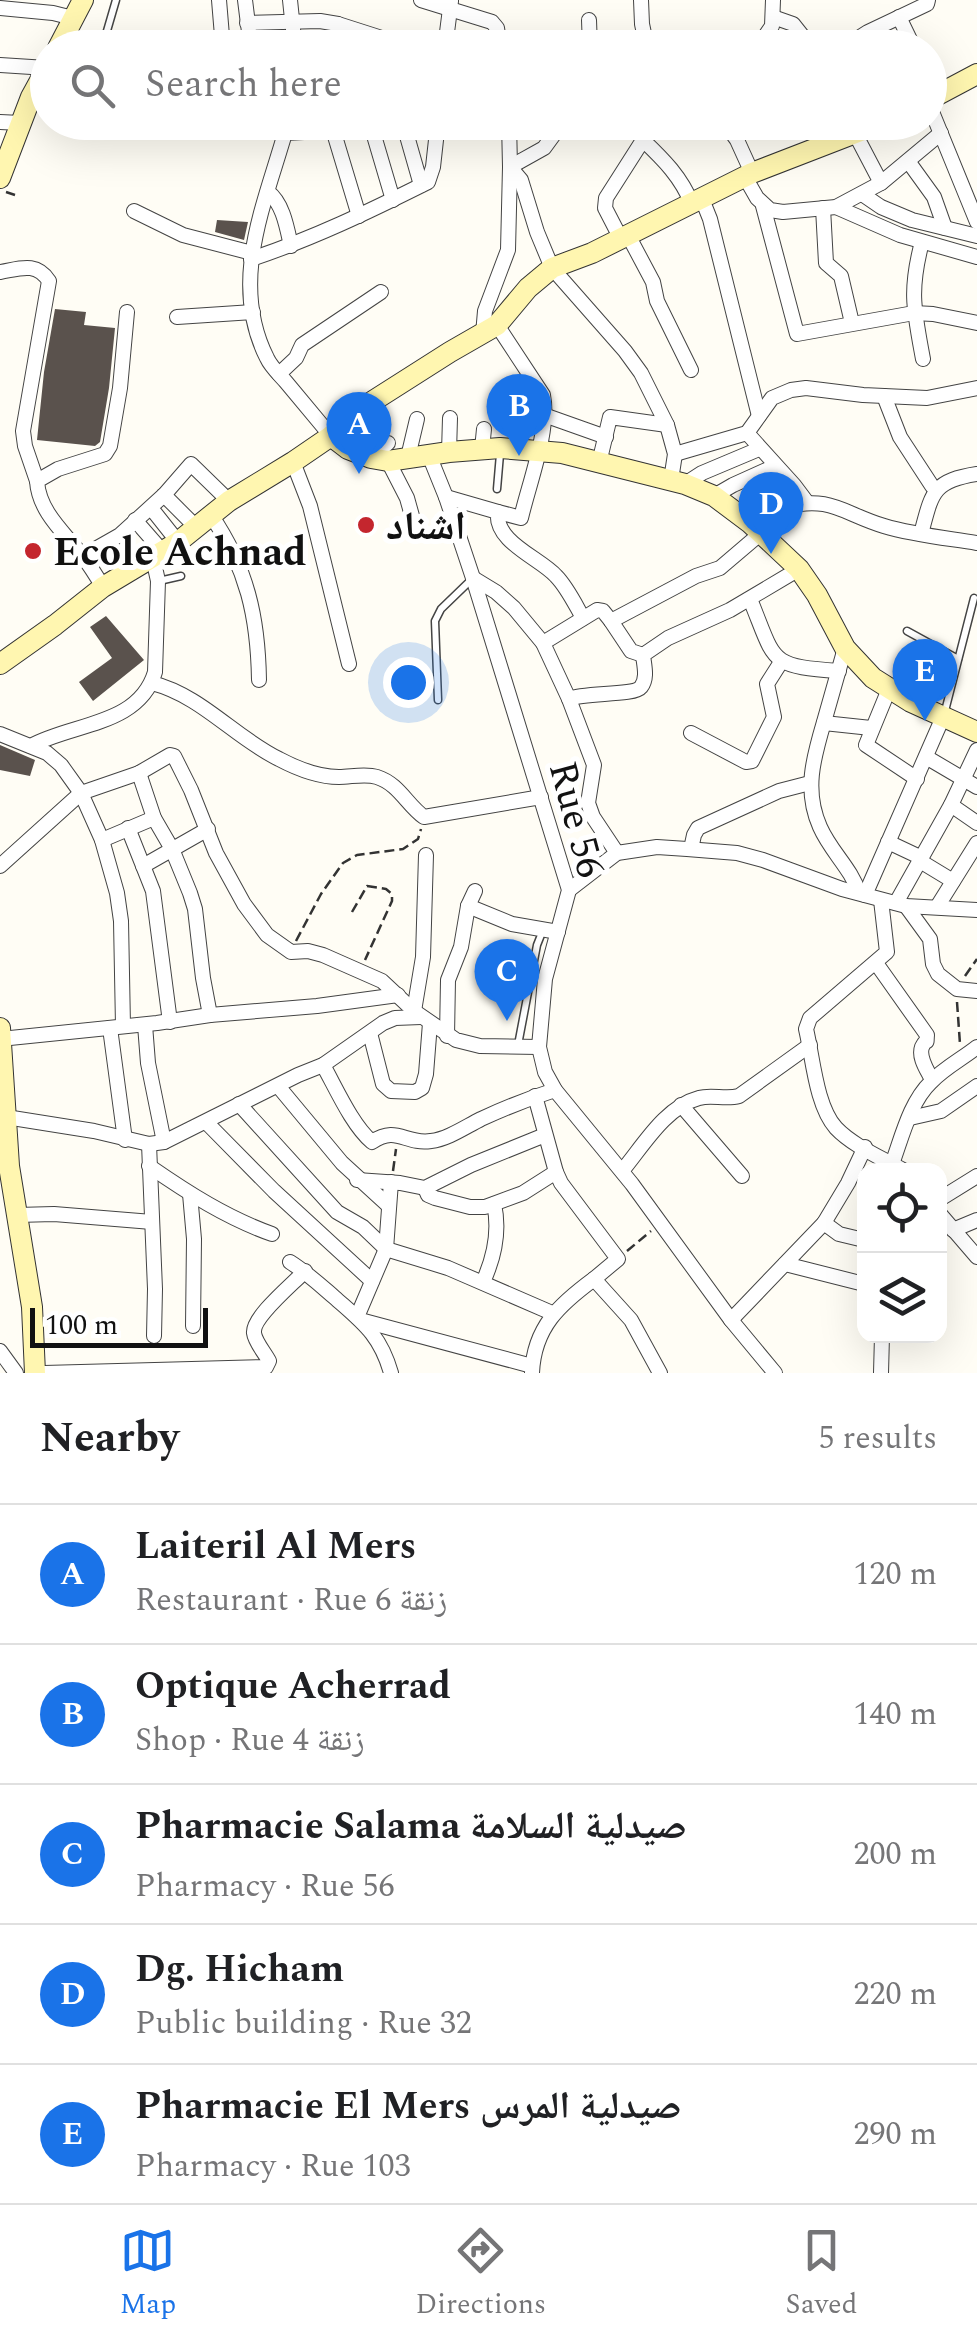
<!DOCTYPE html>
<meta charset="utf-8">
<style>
body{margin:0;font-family:Spectral,"Noto Naskh Arabic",serif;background:#f2f2f2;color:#202124}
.controls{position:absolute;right:30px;bottom:30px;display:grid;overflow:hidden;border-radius:20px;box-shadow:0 10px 40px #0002}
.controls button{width:90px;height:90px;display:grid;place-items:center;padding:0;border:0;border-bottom:2px solid #e0e0e0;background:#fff;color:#202124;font:50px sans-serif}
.scale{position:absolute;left:30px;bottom:25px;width:178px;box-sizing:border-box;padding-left:10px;border:5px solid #111;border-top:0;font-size:28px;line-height:35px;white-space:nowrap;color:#111;-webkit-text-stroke:8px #fff;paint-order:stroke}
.you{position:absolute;left:408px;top:682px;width:35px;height:35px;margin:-25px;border:8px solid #fff;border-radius:50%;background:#1a73e8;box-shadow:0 0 0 15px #1a73e833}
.badge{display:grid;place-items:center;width:65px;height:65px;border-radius:50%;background:#1a73e8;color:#fff;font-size:32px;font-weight:700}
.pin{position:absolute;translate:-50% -82px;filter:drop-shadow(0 2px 5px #0008)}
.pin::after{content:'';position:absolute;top:52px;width:35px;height:30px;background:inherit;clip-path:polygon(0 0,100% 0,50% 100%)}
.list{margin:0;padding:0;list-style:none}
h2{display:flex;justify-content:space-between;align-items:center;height:130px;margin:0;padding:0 40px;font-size:42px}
h2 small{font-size:32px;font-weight:400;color:#757577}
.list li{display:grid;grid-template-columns:65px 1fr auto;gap:30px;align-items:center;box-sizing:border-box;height:140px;padding:0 40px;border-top:2px solid #e0e0e0}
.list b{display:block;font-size:38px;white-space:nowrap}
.list p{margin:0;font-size:32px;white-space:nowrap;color:#757577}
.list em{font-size:32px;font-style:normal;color:#757577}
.icon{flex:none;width:55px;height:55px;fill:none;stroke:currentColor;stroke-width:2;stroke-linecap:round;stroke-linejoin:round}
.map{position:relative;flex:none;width:977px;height:1373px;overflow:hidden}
.search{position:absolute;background:#fff;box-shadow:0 10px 40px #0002;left:30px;right:30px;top:30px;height:110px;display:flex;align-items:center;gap:25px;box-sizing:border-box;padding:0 35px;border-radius:55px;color:#757577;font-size:38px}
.sheet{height:830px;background:#fff}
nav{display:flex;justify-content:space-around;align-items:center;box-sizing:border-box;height:140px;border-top:2px solid #e0e0e0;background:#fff;font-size:28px;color:#757577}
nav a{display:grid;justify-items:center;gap:5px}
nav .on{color:#1a73e8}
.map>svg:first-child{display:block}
</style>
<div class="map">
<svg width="977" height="1373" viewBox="0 0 977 1373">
<rect width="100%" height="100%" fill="#fffdf5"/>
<g fill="#5a524d">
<polygon points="217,220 248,222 244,240 215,232"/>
<polygon points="55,309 86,312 84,325 115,328 109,388 100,442 95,446 37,440 44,372"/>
<polygon points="106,616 144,660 93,701 79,682 112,658 90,627"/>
<polygon points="0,745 35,760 30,776 0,770"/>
</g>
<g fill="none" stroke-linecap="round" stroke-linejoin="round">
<defs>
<g id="lane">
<polyline points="102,48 116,0"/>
<polyline points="33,98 48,101"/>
<polyline points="497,489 500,454"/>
<polyline points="159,581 181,576"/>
<polyline points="907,631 958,659"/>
<polyline points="438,700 435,621 441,609 471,580"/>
<polyline points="945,711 974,598"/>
<polyline points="518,1045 537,945 543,930"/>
</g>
<g id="street">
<polyline points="219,0 223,48"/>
<polyline points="245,0 251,48"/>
<polyline points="290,0 295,48"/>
<polyline points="421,0 492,22 497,28 500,48"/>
<polyline points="641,0 642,24 647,48"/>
<polyline points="0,8 53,13 73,18"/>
<polyline points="773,17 793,24 812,48"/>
<polyline points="899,17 914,48"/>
<polyline points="589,20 590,48"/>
<polyline points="247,23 320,21 338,24 413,48"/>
<polyline points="338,24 341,48"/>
<polyline points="445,48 451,1"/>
<polyline points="757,48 772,26 773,0"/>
<polyline points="843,48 868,32 927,4 928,0"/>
<polyline points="0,65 47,68"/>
<polyline points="930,79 937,94"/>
<polyline points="930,107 977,222"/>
<polyline points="0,122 21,123"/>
<path d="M282 122 285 133C264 206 229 283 267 358 271 367 280 375 286 382 301 400 316 418 331 436"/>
<polyline points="370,122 393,200"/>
<polyline points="403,122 421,185"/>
<polyline points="509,122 510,167 521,180 537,232 552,268 625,351 641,373 667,425 675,454 671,480"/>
<polyline points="724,122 737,140 752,173"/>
<polyline points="849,122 881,183"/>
<polyline points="331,123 359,216"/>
<polyline points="285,133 304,132 331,122"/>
<path d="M643 140C664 160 681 177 692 204"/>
<polyline points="908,161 934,197 945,228"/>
<polyline points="745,177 757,198 770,210 783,212 836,207 881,183 941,133"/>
<path d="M268 192C283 203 287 228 291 246"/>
<polyline points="862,194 881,207 912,220 977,236"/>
<polyline points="702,199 710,219 759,416"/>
<polyline points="763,206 797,334 914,313 933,314 977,323"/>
<polyline points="836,207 900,235 977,257"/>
<polyline points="823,208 826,263 841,276 852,323"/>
<polyline points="134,211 183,235 252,253"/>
<polyline points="628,235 653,282 657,301 691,370"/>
<polyline points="620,237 605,208 606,198 643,140 647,122"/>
<path d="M922 242C909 291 914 310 923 359"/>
<path d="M251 259C312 239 370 211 428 182L433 167 438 122"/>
<path d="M0 272C19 269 36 261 49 281L23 431 25 446 37 481"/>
<polyline points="177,317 253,312"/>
<path d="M497 325 543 395C550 430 529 483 521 518L498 512"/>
<polyline points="483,334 485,311 508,250 510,167 544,148 563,122"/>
<polyline points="279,374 296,358 302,345 381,292"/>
<polyline points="884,396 900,437 932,486 937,489"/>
<polyline points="544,415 606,437"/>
<polyline points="747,433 794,485 806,501"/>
<polyline points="482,449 484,429"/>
<polyline points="449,452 450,418"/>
<polyline points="675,454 747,433 772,398 791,390 806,388 863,395 927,398 977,388"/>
<polyline points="429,455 446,497 473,578 569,890 545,979 539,1047 545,1072 555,1090 632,1184 731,1320 775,1373"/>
<polyline points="408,457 417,419"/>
<polyline points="371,458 388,443"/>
<polyline points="388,461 407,498 414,523"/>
<polyline points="293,462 310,506 349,664"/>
<polyline points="599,463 610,417 667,425"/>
<polyline points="685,484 702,473 759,449"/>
<polyline points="164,495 197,528"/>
<polyline points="714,496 733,485 775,466"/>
<path d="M446 497 498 512C494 542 540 558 556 576 567 587 575 604 583 618"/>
<polyline points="155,513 178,542"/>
<path d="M211 515C247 568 258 617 259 680"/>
<polyline points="135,520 163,552"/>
<path d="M750 523C762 514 772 511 786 507 830 495 844 514 884 526 914 535 946 538 977 543"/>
<path d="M921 534C932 493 932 481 977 474"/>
<polyline points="83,556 120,535 164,495 191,464 229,501"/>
<polyline points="473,578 496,592 514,608 543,643 569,699 594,765 588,803 593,817 617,853"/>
<path d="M103 587C97 577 91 567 84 558 66 534 39 513 37 481L58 469 105 454 110 446 120 388 127 312"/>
<path d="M750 599C776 662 767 666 839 671"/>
<polyline points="611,621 631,651 643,655"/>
<polyline points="543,643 597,610 603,611 611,621 696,576 720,568 761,533"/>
<path d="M845 648C838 673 831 698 824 722 813 759 804 791 820 827 831 852 851 868 859 893"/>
<path d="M152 683C202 696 234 737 279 759 296 768 319 777 339 777 351 777 365 773 377 777 399 784 407 805 424 817L541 797"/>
<polyline points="889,689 866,745 917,779"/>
<path d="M569 699C585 692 634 696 641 687 648 678 644 665 643 655L668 638 730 610 799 569"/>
<polyline points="824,723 871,728"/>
<polyline points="691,733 746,762 752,761 774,717 767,684 781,662"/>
<polyline points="0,734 47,753 61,765 81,793 102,840 117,893 121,921 123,1026"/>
<path d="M31 746C72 723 139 726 155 672L158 581 153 558"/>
<polyline points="926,757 977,787"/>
<polyline points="139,773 154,818 172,849 190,893 195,909 203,978 210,1015"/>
<polyline points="951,805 977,823"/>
<polyline points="128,828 153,891 170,1022"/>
<polyline points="102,840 154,818"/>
<polyline points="888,842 922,858"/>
<polyline points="691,849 694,835 698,828 779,791 810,783"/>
<polyline points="920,861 953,881"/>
<polyline points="0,866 81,793 139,773 170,755 174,756 191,790 216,853 244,904 267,935 291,952 308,951 323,955 382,981 414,1011 456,1040 480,1046 539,1047"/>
<polyline points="143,866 208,829"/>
<polyline points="569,890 617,853 657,847 687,849 737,853 763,860 842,889 906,906 977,910"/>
<polyline points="865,895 943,717"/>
<path d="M881 900 887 952 810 1018 806 1029C813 1058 816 1106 836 1128 853 1146 882 1158 903 1170"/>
<polyline points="896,903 951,805 977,750"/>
<polyline points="468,906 512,924 558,932"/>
<polyline points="906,906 930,939 933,964 938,974 957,989 977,991"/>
<polyline points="937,907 977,843"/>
<path d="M876 963 927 1035C926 1048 928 1035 922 1047 918 1058 928 1071 932 1080"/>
<polyline points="414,1011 423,957 426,855"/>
<polyline points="145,1025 148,1063 164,1142"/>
<polyline points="110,1028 125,1140"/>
<polyline points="370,1033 383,1084 391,1091 415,1092 422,1088 426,1074 430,1023"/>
<polyline points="447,1036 448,980 461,947 468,906 475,891"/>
<polyline points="0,1039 157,1023 210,1015 317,1006 398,995"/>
<path d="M323 1065C336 1088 352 1125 372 1142 397 1125 405 1145 431 1141 448 1139 465 1127 481 1119 505 1108 530 1098 555 1090"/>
<polyline points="278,1086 342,1163 389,1206"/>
<polyline points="535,1096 556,1172 561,1183 618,1259 594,1279 631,1320 660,1373"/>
<polyline points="239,1104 337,1212 363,1227 386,1249 448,1268 552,1313"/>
<polyline points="681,1105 742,1176"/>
<polyline points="6,1117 94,1131 149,1144 164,1142 298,1075 323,1065 383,1023 395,1018 421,1017"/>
<polyline points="910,1118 941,1111 977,1086"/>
<polyline points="206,1122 274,1191 372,1281"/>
<polyline points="149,1144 155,1289 154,1336"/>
<path d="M892 1164C902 1137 910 1102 931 1082 944 1068 962 1059 977 1047"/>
<path d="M149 1166C188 1193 227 1218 272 1234"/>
<path d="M622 1171C643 1146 665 1107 699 1098 712 1094 725 1100 739 1096L810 1045"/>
<polyline points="357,1180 400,1183 425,1188 471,1165 545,1135"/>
<polyline points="425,1188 428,1195 435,1198 470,1207 485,1207 523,1193 556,1172"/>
<polyline points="190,1194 194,1239 193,1326"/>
<polyline points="940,1199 977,1176"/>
<polyline points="940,1214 977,1257"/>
<polyline points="17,1215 54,1214 152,1222"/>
<polyline points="824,1223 839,1234 864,1240"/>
<polyline points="953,1230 977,1220"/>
<path d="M290 1262C306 1272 319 1284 334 1297 362 1322 380 1334 391 1373"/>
<polyline points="785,1264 864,1284"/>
<path d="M483 1282C494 1258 500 1231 494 1204"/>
<polyline points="357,1317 386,1249 391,1182"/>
<polyline points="731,1320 824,1223 848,1183 865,1147"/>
<polyline points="364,1321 532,1366"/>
<polyline points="0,1351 16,1373"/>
<path d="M44 1373 266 1367 269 1361C265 1353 255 1342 254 1333 252 1317 294 1283 305 1271"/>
<path d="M532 1373C534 1327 560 1304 594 1279"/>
<polyline points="881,1373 882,1336"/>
</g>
<g id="secondary">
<polyline points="58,48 83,0"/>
<polyline points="930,99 977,74"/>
<polyline points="0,178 31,97 48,66"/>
<polyline points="331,436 348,449 371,458 388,461 449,452 500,448 562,453 685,484 714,496 750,523 799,569 817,595 845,648 873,678 911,702 977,732"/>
<polyline points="0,664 55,625 103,587 178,542 229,501 293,462 331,436 373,401 450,352 497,325 528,288 552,268 592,253 752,173 884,122"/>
<polyline points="0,1028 9,1166 32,1307 35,1373"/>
</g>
</defs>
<use href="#lane" stroke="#444" stroke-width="9"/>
<use href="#street" stroke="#444" stroke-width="16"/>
<use href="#secondary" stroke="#333" stroke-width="22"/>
<g stroke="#333" stroke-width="2.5" stroke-dasharray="10 5" stroke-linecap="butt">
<polyline points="6,192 15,195"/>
<polyline points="352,912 367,886 386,889 392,894 392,901 365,960"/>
<polyline points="296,941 321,894 343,863 357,855 403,849 418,839 421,829"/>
<polyline points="965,976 977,959"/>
<polyline points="957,1002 960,1044"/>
<polyline points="393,1171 396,1149"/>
<polyline points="627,1251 651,1231"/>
</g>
<use href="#lane" stroke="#fff" stroke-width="6"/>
<use href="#street" stroke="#fff" stroke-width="14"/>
<use href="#secondary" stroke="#fff6b0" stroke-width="20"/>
</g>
<g fill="#c4262e" stroke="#fff" stroke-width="4">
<circle cx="366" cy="525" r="10"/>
<circle cx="33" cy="551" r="10"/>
</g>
<g text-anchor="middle" stroke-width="10" stroke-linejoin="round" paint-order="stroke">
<g font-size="40" font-weight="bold" fill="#111" stroke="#fff" text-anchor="start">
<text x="386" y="539">اشناد</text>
<text x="53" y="565">Ecole Achnad</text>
</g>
<g font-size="40" fill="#111" stroke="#fff">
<text transform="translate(578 819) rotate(75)" y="14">Rue 56</text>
</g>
</g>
</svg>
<div class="controls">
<button><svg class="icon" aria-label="locate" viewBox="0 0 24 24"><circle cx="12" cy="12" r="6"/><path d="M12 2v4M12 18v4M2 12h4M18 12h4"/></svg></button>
<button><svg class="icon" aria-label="layers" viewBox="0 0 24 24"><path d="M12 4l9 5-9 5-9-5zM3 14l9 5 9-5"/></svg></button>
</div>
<div class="scale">100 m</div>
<div class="you"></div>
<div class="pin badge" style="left:359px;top:474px">A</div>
<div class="pin badge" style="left:519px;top:456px">B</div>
<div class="pin badge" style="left:507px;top:1021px">C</div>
<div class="pin badge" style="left:771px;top:554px">D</div>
<div class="pin badge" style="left:925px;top:721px">E</div>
<div class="search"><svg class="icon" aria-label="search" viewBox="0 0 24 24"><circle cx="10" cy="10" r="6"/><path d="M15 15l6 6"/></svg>Search here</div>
</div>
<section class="sheet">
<h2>Nearby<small>5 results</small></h2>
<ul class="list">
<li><span class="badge">A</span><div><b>Laiteril Al Mers</b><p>Restaurant · Rue 6 زنقة</p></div><em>120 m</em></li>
<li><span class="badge">B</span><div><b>Optique Acherrad</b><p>Shop · Rue 4 زنقة</p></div><em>140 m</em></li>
<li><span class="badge">C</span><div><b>Pharmacie Salama صيدلية السلامة</b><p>Pharmacy · Rue 56</p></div><em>200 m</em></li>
<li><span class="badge">D</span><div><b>Dg. Hicham</b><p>Public building · Rue 32</p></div><em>220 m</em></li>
<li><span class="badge">E</span><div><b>Pharmacie El Mers صيدلية المرس</b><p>Pharmacy · Rue 103</p></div><em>290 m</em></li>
</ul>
</section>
<nav>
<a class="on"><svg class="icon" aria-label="map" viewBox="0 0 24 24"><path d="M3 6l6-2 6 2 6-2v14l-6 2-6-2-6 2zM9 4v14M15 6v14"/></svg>Map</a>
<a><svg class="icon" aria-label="directions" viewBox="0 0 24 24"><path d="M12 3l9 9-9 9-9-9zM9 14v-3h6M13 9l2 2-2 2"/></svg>Directions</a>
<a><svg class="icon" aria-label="saved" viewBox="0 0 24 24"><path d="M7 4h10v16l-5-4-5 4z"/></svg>Saved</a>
</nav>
